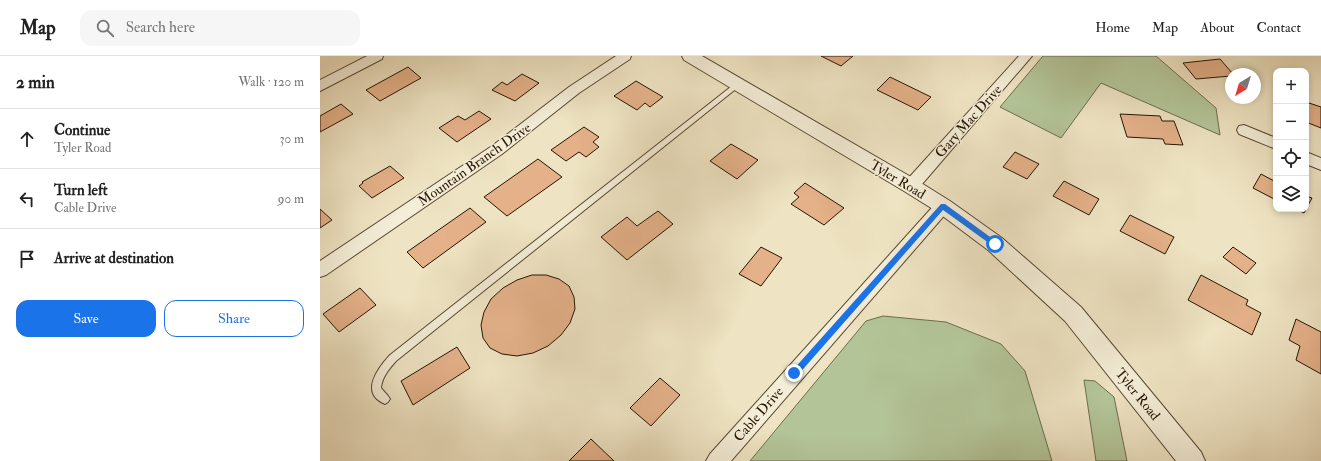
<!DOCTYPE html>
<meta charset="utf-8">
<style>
body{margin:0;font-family:"IM FELL Double Pica",serif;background:#f6f6f6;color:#222}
.controls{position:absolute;right:12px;top:12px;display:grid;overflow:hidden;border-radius:8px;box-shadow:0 2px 6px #0003}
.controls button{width:36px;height:36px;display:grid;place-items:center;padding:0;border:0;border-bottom:1px solid #e0e0e0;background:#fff;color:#222;font:20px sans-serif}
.compass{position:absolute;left:905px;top:12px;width:36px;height:36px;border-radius:50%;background:#fff;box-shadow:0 2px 6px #0003;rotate:218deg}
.stop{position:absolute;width:12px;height:12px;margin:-9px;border:3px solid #1a73e8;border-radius:50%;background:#fff}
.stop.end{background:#1a73e8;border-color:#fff;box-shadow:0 1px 4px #0008}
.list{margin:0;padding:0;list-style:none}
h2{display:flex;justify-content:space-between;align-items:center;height:52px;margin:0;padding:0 16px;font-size:17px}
h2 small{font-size:13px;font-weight:400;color:#767676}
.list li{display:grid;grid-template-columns:26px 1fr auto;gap:12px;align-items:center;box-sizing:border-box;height:60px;padding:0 16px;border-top:1px solid #e0e0e0}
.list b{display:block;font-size:15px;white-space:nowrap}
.list p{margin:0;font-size:13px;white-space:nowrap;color:#767676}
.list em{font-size:13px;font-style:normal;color:#767676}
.actions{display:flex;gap:8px;padding:12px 16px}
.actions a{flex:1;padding:9px 0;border:1px solid #1a73e8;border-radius:12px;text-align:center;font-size:14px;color:#1a73e8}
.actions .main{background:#1a73e8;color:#fff}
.icon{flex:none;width:22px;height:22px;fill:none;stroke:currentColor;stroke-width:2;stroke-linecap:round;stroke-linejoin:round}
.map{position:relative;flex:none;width:1001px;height:405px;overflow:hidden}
header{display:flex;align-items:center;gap:24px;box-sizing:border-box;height:56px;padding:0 20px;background:#fff;border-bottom:1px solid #e0e0e0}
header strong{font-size:19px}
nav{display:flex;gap:22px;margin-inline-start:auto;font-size:14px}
.search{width:280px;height:36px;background:#f6f6f6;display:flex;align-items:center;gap:10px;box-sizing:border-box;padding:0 14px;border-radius:12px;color:#767676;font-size:15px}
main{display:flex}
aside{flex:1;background:#fff}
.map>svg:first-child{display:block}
</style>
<header>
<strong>Map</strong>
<div class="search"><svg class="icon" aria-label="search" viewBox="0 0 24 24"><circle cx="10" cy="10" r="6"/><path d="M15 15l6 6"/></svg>Search here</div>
<nav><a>Home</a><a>Map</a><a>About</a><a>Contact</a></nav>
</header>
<main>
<aside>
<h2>2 min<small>Walk · 120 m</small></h2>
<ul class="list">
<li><svg class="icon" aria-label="ahead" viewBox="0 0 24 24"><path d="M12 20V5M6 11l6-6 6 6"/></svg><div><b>Continue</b><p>Tyler Road</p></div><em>30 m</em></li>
<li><svg class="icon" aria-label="left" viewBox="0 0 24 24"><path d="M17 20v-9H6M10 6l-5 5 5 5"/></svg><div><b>Turn left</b><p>Cable Drive</p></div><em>90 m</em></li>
<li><svg class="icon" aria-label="arrive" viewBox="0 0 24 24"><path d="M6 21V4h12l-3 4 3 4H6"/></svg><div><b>Arrive at destination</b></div></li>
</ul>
<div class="actions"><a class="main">Save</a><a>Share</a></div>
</aside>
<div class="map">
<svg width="1001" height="405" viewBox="0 0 1001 405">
<rect width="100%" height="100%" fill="#eee3c2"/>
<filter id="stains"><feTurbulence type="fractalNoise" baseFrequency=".005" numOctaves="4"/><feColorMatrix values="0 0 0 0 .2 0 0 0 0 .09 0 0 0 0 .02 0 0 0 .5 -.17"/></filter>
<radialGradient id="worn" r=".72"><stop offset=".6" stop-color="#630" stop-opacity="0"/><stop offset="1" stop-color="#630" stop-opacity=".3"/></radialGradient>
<g fill="#b3c598" stroke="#6c6d4d">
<polygon points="723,0 836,0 896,52 900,79 781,27 741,82 680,51"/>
<polygon points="563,260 626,266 681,288 705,315 732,405 430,405 546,265"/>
<polygon points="764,324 775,325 794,341 807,405 776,405"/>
</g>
<g fill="#e4b189" stroke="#261502">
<polygon points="501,0 533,0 521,10"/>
<polygon points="900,3 913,18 911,18 911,20 876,23 863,7"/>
<polygon points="88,11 101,22 60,45 46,34"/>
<polygon points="202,18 219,27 195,45 172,34 182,26 187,29"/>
<polygon points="570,21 611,41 598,54 557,34"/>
<polygon points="316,25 343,41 330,51 325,47 317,54 294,40"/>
<polygon points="986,46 1001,51 1001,72 986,66"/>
<polygon points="21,48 33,58 0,76 0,60"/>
<polygon points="159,55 171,63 137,86 119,72 138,60 145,64"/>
<polygon points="800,58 840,60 842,65 854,65 863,89 845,88 843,83 807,81"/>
<polygon points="264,71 279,81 273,86 279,91 266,101 259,96 246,105 231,94"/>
<polygon points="411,88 438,104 417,123 390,105"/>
<polygon points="695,96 719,108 707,123 683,111"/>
<polygon points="218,103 242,121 187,160 164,141"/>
<polygon points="70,110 84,122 52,142 39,130 43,127 42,126"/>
<polygon points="941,118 956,126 956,144 933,132"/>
<polygon points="744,125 779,143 769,159 733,140"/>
<polygon points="485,127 524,152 504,169 471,148 479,141 474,137"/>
<polygon points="986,140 992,142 984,157 976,153 986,153"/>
<polygon points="150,152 166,166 103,212 87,196"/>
<polygon points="0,153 12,164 0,172"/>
<polygon points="338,155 353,168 307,204 281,181 307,161 317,170"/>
<polygon points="810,159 854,181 845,198 800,175"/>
<polygon points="441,191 462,202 441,230 419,218"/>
<polygon points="913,191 936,207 926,218 903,201"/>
<polygon points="212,219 226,219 239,223 249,230 254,241 255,253 250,267 241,279 228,290 213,297 197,300 182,298 170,292 163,282 161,269 164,256 171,243 183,232 197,224"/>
<polygon points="881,219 928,244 926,249 941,257 932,279 868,244"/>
<polygon points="40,232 56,249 19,276 3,258"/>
<polygon points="976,263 1001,276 1001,318 976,304 980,290 969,284"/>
<polygon points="137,291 150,312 93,349 81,325"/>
<polygon points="340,322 360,339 331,370 310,352"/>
<polygon points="271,383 294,405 249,405"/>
</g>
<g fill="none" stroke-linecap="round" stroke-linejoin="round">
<defs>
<path id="service" d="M417 26H419L422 28 76 305C69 313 62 321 61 332L68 340 70 343 68 346 65 348C39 337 58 312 70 299Z"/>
<g id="minor">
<polygon points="47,0 63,0 62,3 0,35 0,24"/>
<polygon points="296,0 311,0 310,3 259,37 182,98 6,219 0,221 0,205 172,90 249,31"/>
<polygon points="699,0 712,0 597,134 591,136 585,134 583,130 585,126"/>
<polygon points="924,69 956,82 956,93 919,78 917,74 919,70"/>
<polygon points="986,96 1001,102 1001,114 986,108"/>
<polygon points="623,144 629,146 631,150 629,154 411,405 386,405 390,398 617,146"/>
</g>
<polygon id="tertiary" points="362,0 382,0 598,125 630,145 682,182 761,251 881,396 885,405 856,405 745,265 668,194 616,155 584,135 364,4"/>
</defs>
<use href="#service" stroke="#584832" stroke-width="2"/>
<use href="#minor" stroke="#584832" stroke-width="2"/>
<use href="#tertiary" stroke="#584832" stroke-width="2"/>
<use href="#service" fill="#f4edd7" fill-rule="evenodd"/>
<use href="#minor" fill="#f4edd7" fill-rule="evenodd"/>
<use href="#tertiary" fill="#f4edd7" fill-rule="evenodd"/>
</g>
<polygon fill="#1a73e8" points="621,148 625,148 677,186 677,190 673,190 623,154 477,320 472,320 472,315"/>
<g text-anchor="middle" stroke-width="3" stroke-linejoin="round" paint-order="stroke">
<g font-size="14" fill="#261502" stroke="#f4edd7">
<text transform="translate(648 65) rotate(-48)" y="5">Gary Mac Drive</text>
<text transform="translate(154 108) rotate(-35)" y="5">Mountain Branch Drive</text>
<text transform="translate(578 123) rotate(31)" y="5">Tyler Road</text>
<text transform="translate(818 338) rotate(51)" y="5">Tyler Road</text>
<text transform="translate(438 358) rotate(-49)" y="5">Cable Drive</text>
</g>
</g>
<rect width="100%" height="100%" filter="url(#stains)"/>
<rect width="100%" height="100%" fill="url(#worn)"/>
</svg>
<div class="controls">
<button>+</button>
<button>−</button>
<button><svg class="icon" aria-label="locate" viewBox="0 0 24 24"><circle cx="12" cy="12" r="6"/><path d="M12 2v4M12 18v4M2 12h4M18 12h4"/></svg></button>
<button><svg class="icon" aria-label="layers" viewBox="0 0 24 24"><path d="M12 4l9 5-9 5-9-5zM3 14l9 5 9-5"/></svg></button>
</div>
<svg class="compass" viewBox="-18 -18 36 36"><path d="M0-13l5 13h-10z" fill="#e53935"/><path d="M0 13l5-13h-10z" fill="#767676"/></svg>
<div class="stop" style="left:675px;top:188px"></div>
<div class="stop end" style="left:474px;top:317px"></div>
</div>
</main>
